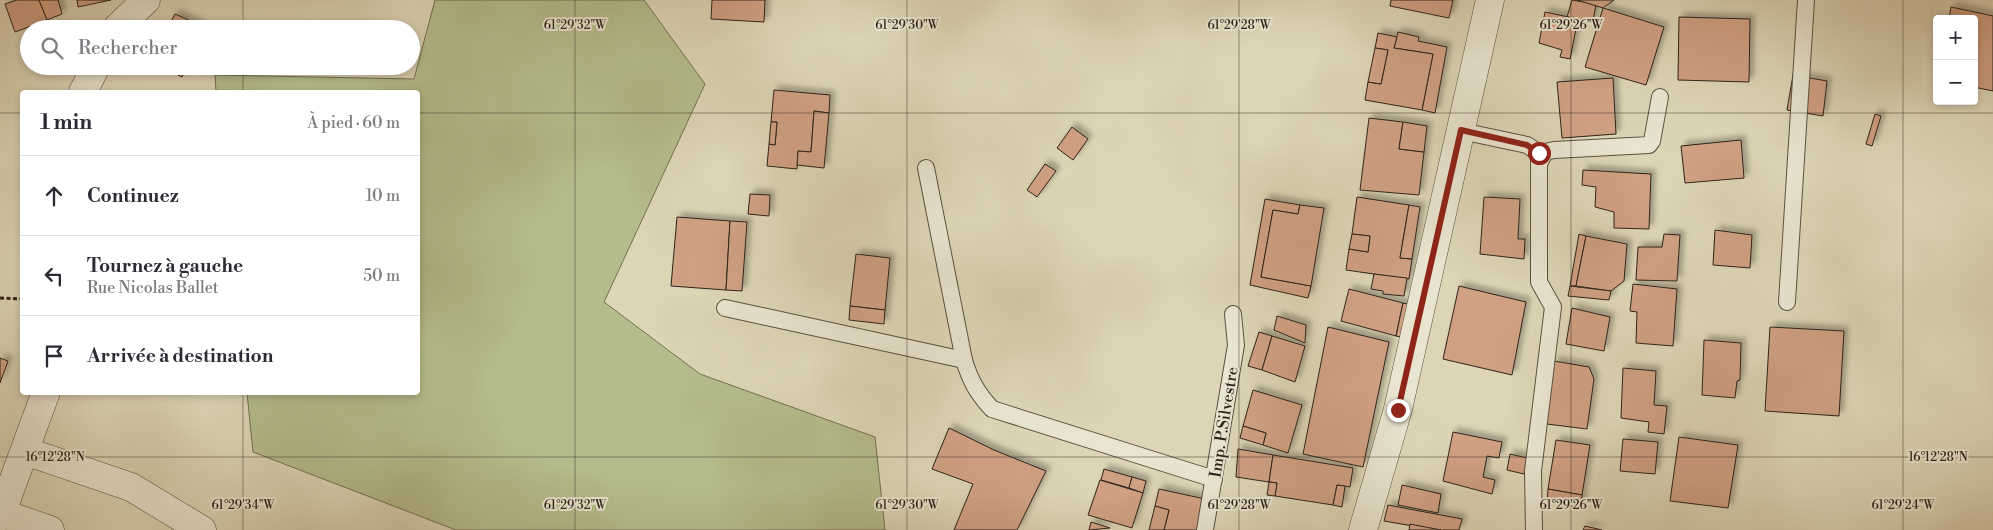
<!DOCTYPE html>
<html lang="fr">
<meta charset="utf-8">
<style>
body{margin:0;font-family:"Libre Bodoni",serif;background:#f2f2f3;color:#2b2b33}
.controls{position:absolute;right:15px;top:15px;display:grid;overflow:hidden;border-radius:5px;box-shadow:0 2px 8px #0003}
.controls button{width:45px;height:45px;display:grid;place-items:center;padding:0;border:0;border-bottom:1px solid #e1e1e2;background:#fff;color:#2b2b33;font:25px sans-serif}
.stop{position:absolute;width:15px;height:15px;margin:-11px;border:4px solid #8f2418;border-radius:50%;background:#fff}
.stop.end{background:#8f2418;border-color:#fff;box-shadow:0 1px 5px #0008}
.list{margin:0;padding:0;list-style:none}
h2{display:flex;justify-content:space-between;align-items:center;height:65px;margin:0;padding:0 20px;font-size:21px}
h2 small{font-size:16px;font-weight:400;color:#7c7c81}
.list li{display:grid;grid-template-columns:32px 1fr auto;gap:15px;align-items:center;box-sizing:border-box;height:80px;padding:0 20px;border-top:1px solid #e1e1e2}
.list b{display:block;font-size:19px;white-space:nowrap}
.list p{margin:0;font-size:16px;white-space:nowrap;color:#7c7c81}
.list em{font-size:16px;font-style:normal;color:#7c7c81}
.icon{flex:none;width:28px;height:28px;fill:none;stroke:currentColor;stroke-width:2;stroke-linecap:round;stroke-linejoin:round}
.map{position:relative;flex:none;width:1993px;height:530px;overflow:hidden}
.search{position:absolute;background:#fff;box-shadow:0 2px 8px #0003;left:20px;top:20px;width:400px;height:55px;display:flex;align-items:center;gap:12px;box-sizing:border-box;padding:0 18px;border-radius:28px;color:#7c7c81;font-size:19px}
.panel{position:absolute;background:#fff;box-shadow:0 2px 8px #0003;left:20px;top:90px;width:400px;height:305px;border-radius:5px}
.map>svg:first-child{display:block}
</style>
<div class="map">
<svg width="1993" height="530" viewBox="0 0 1993 530">
<defs>
<filter id="shadow"><feDropShadow dx="4.5" dy="-4.5" stdDeviation="2.5" flood-color="#0004"/></filter>
</defs>
<rect width="100%" height="100%" fill="#ddd5b6"/>
<filter id="stains"><feTurbulence type="fractalNoise" baseFrequency=".004" numOctaves="4"/><feColorMatrix values="0 0 0 0 .2 0 0 0 0 .09 0 0 0 0 .02 0 0 0 .5 -.17"/></filter>
<radialGradient id="worn" r=".72"><stop offset=".6" stop-color="#630" stop-opacity="0"/><stop offset="1" stop-color="#630" stop-opacity=".3"/></radialGradient>
<polygon fill="#b5bc8b" stroke="#727052" points="435,0 644,0 705,84 604,302 700,374 875,437 885,530 456,530 253,452 247,393 418,392 418,92 216,92 215,75 414,79"/>
<g fill="#cfa082" stroke="#2e231a" filter="url(#shadow)">
<polygon points="17,0 39,0 47,20 15,32 5,4"/>
<polygon points="39,0 58,0 62,14 47,20"/>
<polygon points="77,0 111,0 78,7"/>
<polygon points="712,0 765,0 764,22 711,19"/>
<polygon points="1391,0 1453,0 1449,18 1390,6"/>
<polygon points="1572,0 1596,4 1593,22 1567,17"/>
<polygon points="1577,0 1614,0 1603,8"/>
<polygon points="1951,7 1993,16 1993,91 1974,87 1974,19 1949,19"/>
<polygon points="1603,8 1664,27 1646,85 1585,67"/>
<polygon points="1545,12 1578,19 1570,59 1560,57 1562,50 1539,43"/>
<polygon points="175,14 204,27 204,29 167,29"/>
<polygon points="1679,17 1750,19 1749,82 1678,80"/>
<polygon points="1398,32 1419,37 1418,41 1447,47 1435,113 1422,110 1433,54 1394,48"/>
<polygon points="1378,33 1397,37 1394,48 1433,54 1422,110 1365,100 1368,82 1381,84 1388,50 1375,48"/>
<polygon points="1375,48 1388,50 1381,84 1368,82"/>
<polygon points="160,66 187,66 182,77"/>
<polygon points="1793,75 1827,81 1823,116 1787,110"/>
<polygon points="1613,78 1616,134 1562,138 1557,82"/>
<polygon points="774,90 830,95 829,113 814,111 811,152 798,151 797,169 767,166 769,144 775,145 777,122 771,122"/>
<polygon points="814,111 829,113 824,168 797,165 798,151 811,152"/>
<polygon points="1875,114 1881,116 1872,146 1866,144"/>
<polygon points="1369,118 1403,122 1399,149 1424,152 1419,195 1360,190"/>
<polygon points="771,122 777,122 775,145 769,144"/>
<polygon points="1403,122 1427,126 1424,152 1399,149"/>
<polygon points="1072,127 1088,139 1073,160 1057,148"/>
<polygon points="1741,140 1744,178 1685,183 1681,146"/>
<polygon points="1045,164 1056,171 1037,197 1027,190"/>
<polygon points="1583,170 1651,174 1649,229 1614,228 1614,212 1595,207 1596,187 1582,185"/>
<polygon points="750,194 770,195 769,216 748,214"/>
<polygon points="1357,197 1409,205 1400,258 1412,259 1409,279 1346,270 1349,249 1368,252 1370,236 1352,234"/>
<polygon points="1484,197 1520,199 1518,239 1525,239 1524,259 1480,254"/>
<polygon points="1265,199 1300,205 1298,214 1273,210 1261,277 1311,286 1308,298 1250,285"/>
<polygon points="1300,205 1324,208 1311,286 1261,277 1273,210 1298,214"/>
<polygon points="1409,205 1420,207 1412,259 1400,258"/>
<polygon points="677,217 730,221 726,290 671,286"/>
<polygon points="730,221 747,222 742,291 726,290"/>
<polygon points="1715,230 1752,235 1750,268 1713,265"/>
<polygon points="1352,234 1370,236 1368,252 1349,249"/>
<polygon points="1579,234 1586,236 1576,286 1570,286"/>
<polygon points="1664,234 1680,235 1677,281 1636,280 1638,247 1662,247"/>
<polygon points="1586,236 1627,244 1624,281 1611,291 1576,286"/>
<polygon points="856,254 890,258 885,310 850,306"/>
<polygon points="1374,274 1407,278 1404,296 1383,294 1383,291 1371,289"/>
<polygon points="1633,284 1677,289 1673,346 1636,343 1637,312 1630,311"/>
<polygon points="1459,286 1526,302 1512,375 1443,359"/>
<polygon points="1570,286 1611,291 1609,300 1568,296"/>
<polygon points="1349,289 1403,303 1396,336 1341,321"/>
<polygon points="1403,303 1413,305 1406,338 1396,336"/>
<polygon points="850,306 885,310 884,324 849,320"/>
<polygon points="1572,308 1610,317 1604,351 1566,344"/>
<polygon points="1277,316 1306,325 1305,343 1274,330"/>
<polygon points="1328,327 1389,342 1363,467 1303,454"/>
<polygon points="1770,327 1844,331 1839,416 1765,411"/>
<polygon points="1259,332 1272,336 1262,370 1248,366"/>
<polygon points="1272,336 1305,346 1295,382 1262,370"/>
<polygon points="1704,340 1741,343 1740,380 1737,381 1735,398 1702,395"/>
<polygon points="0,358 8,361 0,383"/>
<polygon points="1554,361 1589,367 1594,379 1587,429 1547,424"/>
<polygon points="1623,368 1656,371 1654,405 1667,406 1664,434 1648,432 1649,422 1621,418"/>
<polygon points="1253,390 1302,405 1288,453 1263,445 1266,433 1243,426"/>
<polygon points="1243,426 1266,433 1263,445 1240,438"/>
<polygon points="949,428 994,450 1046,471 1017,530 954,530 973,484 932,469"/>
<polygon points="1453,432 1502,442 1499,458 1487,456 1483,477 1495,480 1492,494 1443,481"/>
<polygon points="1679,437 1738,445 1728,508 1670,501"/>
<polygon points="1623,439 1658,442 1655,474 1620,471"/>
<polygon points="1556,440 1590,445 1582,495 1548,489"/>
<polygon points="1238,449 1273,455 1269,482 1236,477"/>
<polygon points="1510,454 1527,458 1524,474 1507,470"/>
<polygon points="1273,455 1353,468 1350,487 1337,485 1333,505 1275,496 1277,483 1269,482"/>
<polygon points="1104,469 1132,477 1129,488 1101,480"/>
<polygon points="1132,477 1146,481 1143,493 1129,488"/>
<polygon points="1100,480 1143,493 1132,528 1088,515"/>
<polygon points="1269,482 1277,483 1275,496 1267,495"/>
<polygon points="1337,485 1345,486 1342,507 1333,505"/>
<polygon points="1402,485 1441,494 1438,513 1398,505"/>
<polygon points="1159,489 1205,499 1198,530 1164,530 1169,510 1155,506"/>
<polygon points="1548,489 1582,495 1581,508 1547,502"/>
<polygon points="1388,505 1462,519 1459,530 1436,530 1384,521"/>
<polygon points="1155,506 1169,510 1164,530 1149,530"/>
<polygon points="1091,522 1110,528 1089,530"/>
<polygon points="1410,524 1441,530 1409,530"/>
<polygon points="1585,526 1602,530 1583,530"/>
</g>
<g fill="none" stroke-linecap="round" stroke-linejoin="round">
<defs>
<g id="service">
<polyline points="1461,131 1527,145 1539,153 1539,282 1553,307 1533,471 1534,530"/>
<polyline points="1539,164 1545,152 1554,150 1649,145 1652,141 1660,97"/>
<polyline points="926,168 964,360"/>
<polyline points="1787,302 1806,0"/>
<path d="M725 308 964 360C970 380 977 393 992 409L1214 479"/>
<polyline points="1205,530 1236,345 1233,314"/>
</g>
<g id="minor">
<polyline points="116,29 146,0"/>
<polyline points="83,92 96,66"/>
<polyline points="25,451 131,487 202,530"/>
<polyline points="1,513 50,530"/>
<polyline points="0,517 46,392"/>
<polyline points="1363,530 1398,409 1490,0"/>
</g>
</defs>
<use href="#service" stroke="#5a5041" stroke-width="18"/>
<use href="#minor" stroke="#5a5041" stroke-width="29"/>
<polyline stroke="#2e231a" stroke-width="3" stroke-dasharray="4 2.5" stroke-linecap="butt" points="0,298 22,299"/>
<use href="#service" stroke="#e9e4d0" stroke-width="16"/>
<use href="#minor" stroke="#e9e4d0" stroke-width="28"/>
</g>
<g fill="none" stroke-linecap="round" stroke-linejoin="round">
<polyline stroke="#8f2418" stroke-width="6" points="1398,410 1461,130 1527,145 1539,153"/>
</g>
<path fill="none" stroke="#2e231a" stroke-width="1" stroke-opacity="0.45" d="M243 0V29M575 0V530M907 0V530M1239 0V530M1571 0V530M1903 0V530M243 66V92M0 113H22M418 113H1993M243 392V530M0 457H1993"/>
<g text-anchor="middle" stroke-width="4" stroke-linejoin="round" paint-order="stroke">
<g font-size="16" fill="#2e231a" stroke="#e9e4d0">
<text transform="translate(1223 422) rotate(-81)" y="6">Imp. P.Silvestre</text>
</g>
</g>
<g font-size="12" text-anchor="middle" fill="#2e231a" stroke="#e9e4d0" stroke-width="4" stroke-linejoin="round" paint-order="stroke">
<text x="575" y="29">61°29'32"W</text>
<text x="907" y="29">61°29'30"W</text>
<text x="1239" y="29">61°29'28"W</text>
<text x="1571" y="29">61°29'26"W</text>
<text x="55" y="461">16°12'28"N</text>
<text x="1938" y="461">16°12'28"N</text>
<text x="243" y="509">61°29'34"W</text>
<text x="575" y="509">61°29'32"W</text>
<text x="907" y="509">61°29'30"W</text>
<text x="1239" y="509">61°29'28"W</text>
<text x="1571" y="509">61°29'26"W</text>
<text x="1903" y="509">61°29'24"W</text>
</g>
<rect width="100%" height="100%" filter="url(#stains)"/>
<rect width="100%" height="100%" fill="url(#worn)"/>
</svg>
<div class="controls">
<button>+</button>
<button>−</button>
</div>
<div class="stop" style="left:1539px;top:153px"></div>
<div class="stop end" style="left:1398px;top:410px"></div>
<div class="search"><svg class="icon" aria-label="search" viewBox="0 0 24 24"><circle cx="10" cy="10" r="6"/><path d="M15 15l6 6"/></svg>Rechercher</div>
<section class="panel">
<h2>1 min<small>À pied · 60 m</small></h2>
<ul class="list">
<li><svg class="icon" aria-label="ahead" viewBox="0 0 24 24"><path d="M12 20V5M6 11l6-6 6 6"/></svg><div><b>Continuez</b></div><em>10 m</em></li>
<li><svg class="icon" aria-label="left" viewBox="0 0 24 24"><path d="M17 20v-9H6M10 6l-5 5 5 5"/></svg><div><b>Tournez à gauche</b><p>Rue Nicolas Ballet</p></div><em>50 m</em></li>
<li><svg class="icon" aria-label="arrive" viewBox="0 0 24 24"><path d="M6 21V4h12l-3 4 3 4H6"/></svg><div><b>Arrivée à destination</b></div></li>
</ul>
</section>
</div>
